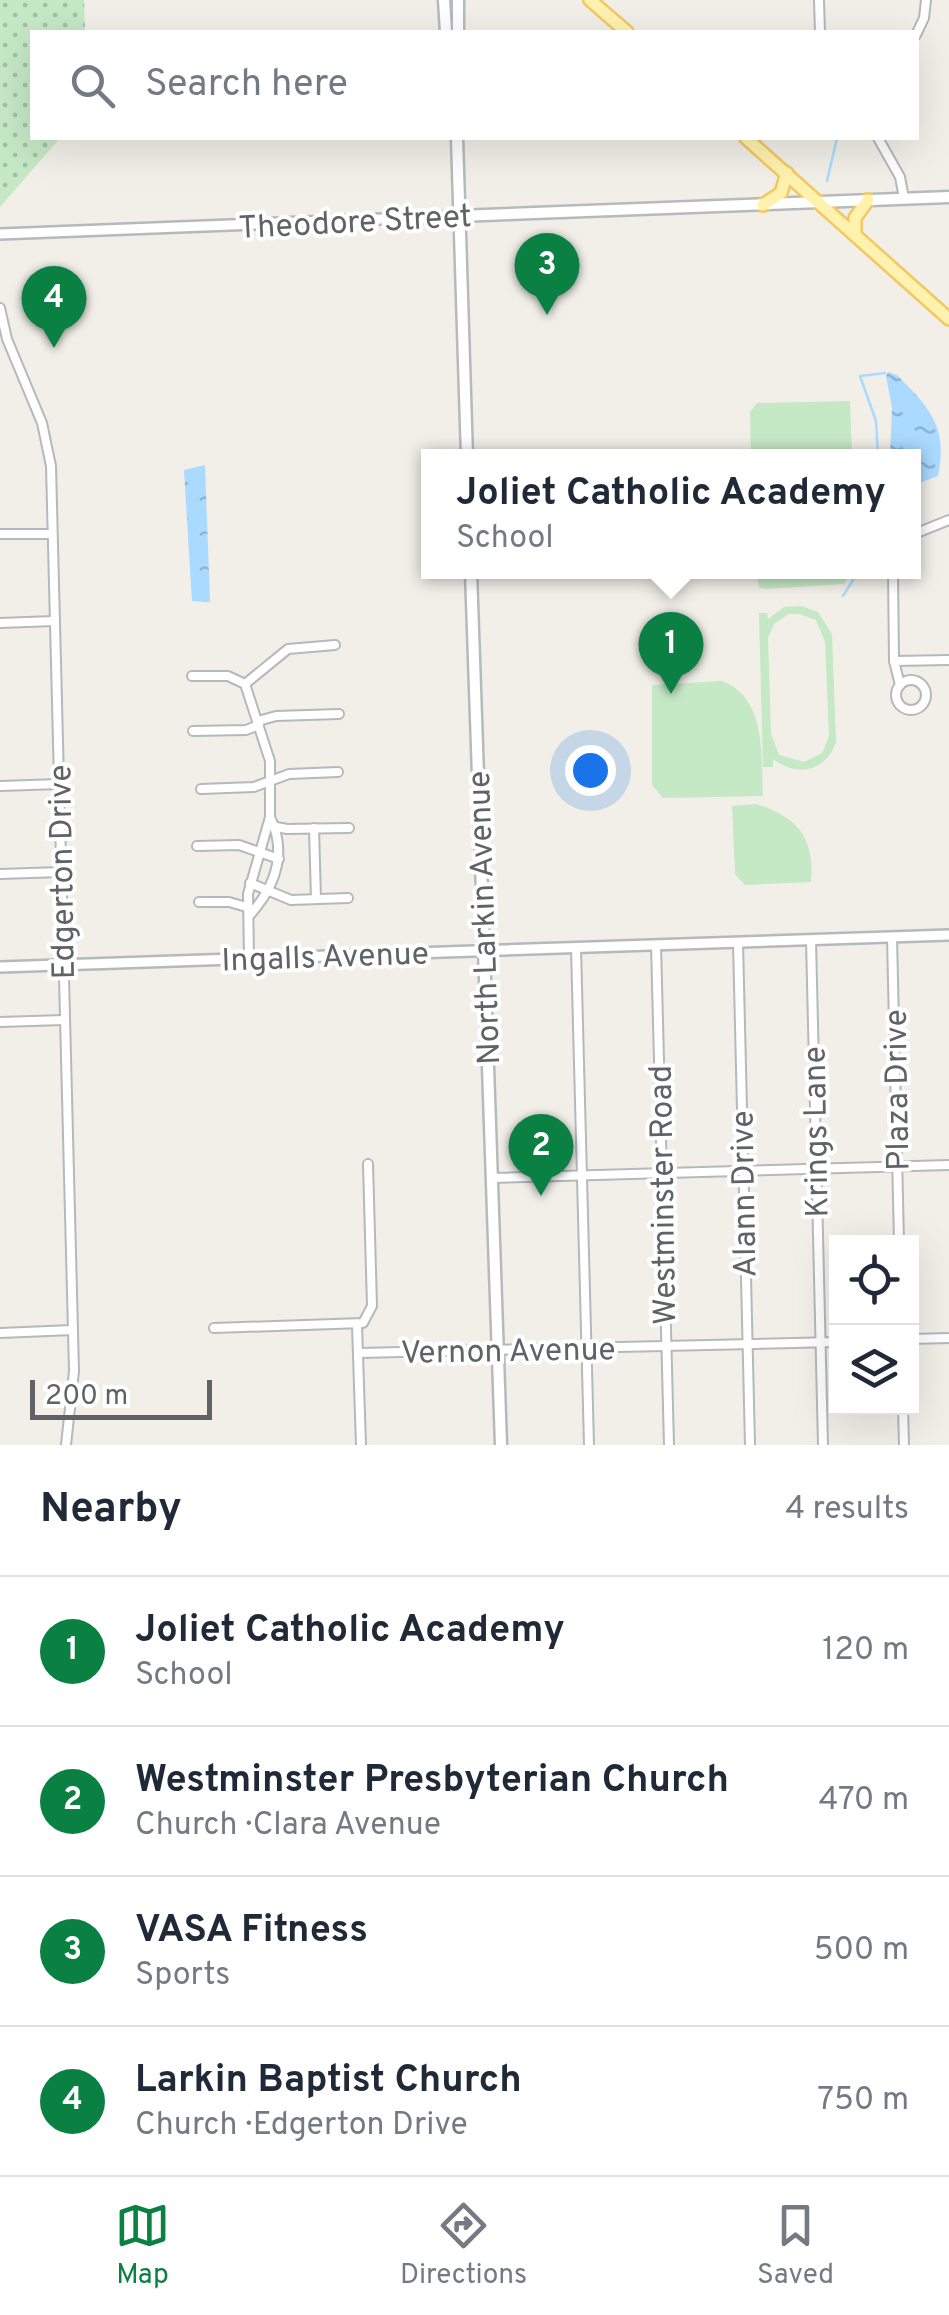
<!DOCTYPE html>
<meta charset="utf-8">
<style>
body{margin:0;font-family:Overpass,sans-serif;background:#f6f6f7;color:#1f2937}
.controls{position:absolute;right:30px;bottom:30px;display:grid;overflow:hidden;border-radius:0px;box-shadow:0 10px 40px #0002}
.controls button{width:90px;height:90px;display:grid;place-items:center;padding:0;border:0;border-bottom:2px solid #e0e1e3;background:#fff;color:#1f2937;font:50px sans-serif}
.scale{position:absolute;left:30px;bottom:25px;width:182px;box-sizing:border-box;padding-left:10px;border:5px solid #5f6368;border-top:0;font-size:28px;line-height:35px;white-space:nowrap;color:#5f6368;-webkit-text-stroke:8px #fff;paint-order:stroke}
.you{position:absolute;left:590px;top:770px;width:35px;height:35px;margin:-25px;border:8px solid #fff;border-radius:50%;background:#1a73e8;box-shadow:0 0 0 15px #1a73e833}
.badge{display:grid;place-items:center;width:65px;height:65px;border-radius:50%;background:#0b8043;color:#fff;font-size:32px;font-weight:700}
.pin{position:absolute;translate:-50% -82px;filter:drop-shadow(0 2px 5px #0008)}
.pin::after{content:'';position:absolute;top:52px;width:35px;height:30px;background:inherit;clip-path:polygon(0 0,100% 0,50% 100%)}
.popup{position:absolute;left:421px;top:449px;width:500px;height:130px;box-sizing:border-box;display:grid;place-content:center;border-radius:0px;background:#fff;filter:drop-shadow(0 2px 8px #0005);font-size:32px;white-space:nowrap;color:#747a83}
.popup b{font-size:38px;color:#1f2937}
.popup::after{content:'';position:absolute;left:50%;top:100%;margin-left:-20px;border:20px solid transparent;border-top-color:#fff}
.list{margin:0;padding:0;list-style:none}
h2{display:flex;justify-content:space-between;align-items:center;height:130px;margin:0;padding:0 40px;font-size:42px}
h2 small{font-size:32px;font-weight:400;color:#747a83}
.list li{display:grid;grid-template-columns:65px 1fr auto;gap:30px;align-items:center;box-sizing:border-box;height:150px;padding:0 40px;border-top:2px solid #e0e1e3}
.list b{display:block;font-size:38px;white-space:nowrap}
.list p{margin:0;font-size:32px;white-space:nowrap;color:#747a83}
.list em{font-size:32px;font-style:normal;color:#747a83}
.icon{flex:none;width:55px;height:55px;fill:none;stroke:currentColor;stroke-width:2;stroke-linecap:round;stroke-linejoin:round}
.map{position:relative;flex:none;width:949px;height:1445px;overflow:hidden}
.search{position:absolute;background:#fff;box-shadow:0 10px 40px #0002;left:30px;right:30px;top:30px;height:110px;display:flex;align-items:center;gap:25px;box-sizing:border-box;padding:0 35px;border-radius:0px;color:#747a83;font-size:38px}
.sheet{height:730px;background:#fff}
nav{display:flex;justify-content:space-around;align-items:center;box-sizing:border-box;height:140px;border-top:2px solid #e0e1e3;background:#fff;font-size:28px;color:#747a83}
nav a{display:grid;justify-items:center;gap:5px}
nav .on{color:#0b8043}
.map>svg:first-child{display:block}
</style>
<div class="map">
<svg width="949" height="1445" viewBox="0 0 949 1445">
<defs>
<pattern id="grass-dots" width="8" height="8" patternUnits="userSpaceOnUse" patternTransform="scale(2.5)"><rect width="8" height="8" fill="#c5e8c5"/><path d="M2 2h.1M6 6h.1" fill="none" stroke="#a3c0a4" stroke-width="1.8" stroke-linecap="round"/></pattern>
<pattern id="water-ripples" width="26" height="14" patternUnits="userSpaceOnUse" patternTransform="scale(2.5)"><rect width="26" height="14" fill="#aadaff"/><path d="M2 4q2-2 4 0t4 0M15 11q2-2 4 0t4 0" fill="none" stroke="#8eb4d2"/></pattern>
</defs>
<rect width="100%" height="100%" fill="#f1efe8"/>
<polygon fill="url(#grass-dots)" points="0,0 84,0 85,32 32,32 32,138 60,138 0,207"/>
<g fill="#c5e8c5" fill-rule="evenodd">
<polygon points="850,401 852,456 751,456 750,412 757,403"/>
<polygon points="756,572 851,572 844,584 765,589 759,587"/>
<path d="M802 606 818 612 832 634 836 742C826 771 798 778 773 759V767H763L759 613H767L768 619 784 607ZM789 614H799L816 620 825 642 829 736 822 753 804 762 779 755 771 734 768 638 774 624Z"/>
<path d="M722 681C767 698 761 756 763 796L663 798 652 785V685Z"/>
<path d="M756 804C797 817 815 837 811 882L745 885 735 874 732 806Z"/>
</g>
<g fill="url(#water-ripples)">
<path d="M888 372 897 375C928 406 949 427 938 476L914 485V457L890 456 892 408 886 376Z"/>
<polygon points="205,465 210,602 192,601 184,470"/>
</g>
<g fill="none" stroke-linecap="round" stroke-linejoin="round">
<g stroke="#aadaff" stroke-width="2.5">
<polyline points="827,181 837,138"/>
<polyline points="878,457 876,421 860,376 885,373"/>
<polyline points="843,596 858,572"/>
</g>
<defs>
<g id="minor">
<polyline points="819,0 820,32"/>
<polyline points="916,35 924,18 926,0"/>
<polyline points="878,138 900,177 904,198"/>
<polyline points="0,308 7,339 42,423 51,466 74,1371 66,1445"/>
<polyline points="0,534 52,534"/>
<polyline points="914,534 949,520"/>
<polyline points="893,572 894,661 900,685"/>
<polyline points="0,623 54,621"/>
<polyline points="894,661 949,660"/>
<polyline points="192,676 228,676 245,684"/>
<circle cx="911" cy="695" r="15"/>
<polyline points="245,684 270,761 270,817"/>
<polyline points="245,684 288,649 335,645"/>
<polyline points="258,721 276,716 339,714"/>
<polyline points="193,731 246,730 259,725"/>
<polyline points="0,786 59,784"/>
<polyline points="201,789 254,787 289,774 338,772"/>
<polyline points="271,826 287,829 349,828"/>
<polyline points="314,828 316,899"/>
<polyline points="197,846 239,845 279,859"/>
<polyline points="0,874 61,872"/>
<polyline points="250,883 291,900 348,898"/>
<polyline points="199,902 229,902 250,908"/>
<path d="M249 916C275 887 288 854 270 817L248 894 249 959"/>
<polyline points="892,937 899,1242"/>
<polyline points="811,940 823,1445"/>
<polyline points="738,942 750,1445"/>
<polyline points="656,945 669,1445"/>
<polyline points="576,948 589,1445"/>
<polyline points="0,1022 64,1020"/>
<polyline points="492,1178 949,1165"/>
<polyline points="357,1325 361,1445"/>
<polyline points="214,1328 363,1323 372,1306 368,1164"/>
<polyline points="0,1333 73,1330"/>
<polyline points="912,1339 949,1338"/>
<polyline points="359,1353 836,1342"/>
<polyline points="903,1408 904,1445"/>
</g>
<g id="tertiary">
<polyline points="0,234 459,216"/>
<polyline points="0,967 949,935"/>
</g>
<g id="secondary">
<polyline points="444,0 446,32"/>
<polyline points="458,32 458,0"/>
<polyline points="457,138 467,457"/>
<polyline points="459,216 949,197"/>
<polyline points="471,572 501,1445"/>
</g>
<g id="primary">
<polyline points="590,0 627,32"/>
<polyline points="746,138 949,319"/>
<polyline points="763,205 781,193 787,173"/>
<polyline points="855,234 855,218 868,200"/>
</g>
</defs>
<use href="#minor" stroke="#b5b8bc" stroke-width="12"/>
<use href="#tertiary" stroke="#b5b8bc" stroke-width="14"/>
<use href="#secondary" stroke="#b6babf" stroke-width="15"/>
<use href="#primary" stroke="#f2c960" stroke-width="16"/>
<use href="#minor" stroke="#fff" stroke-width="8"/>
<use href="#tertiary" stroke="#fff" stroke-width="9"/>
<use href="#secondary" stroke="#fff" stroke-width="10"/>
<use href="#primary" stroke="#fff2af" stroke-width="11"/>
</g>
<g text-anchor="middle" stroke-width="8" stroke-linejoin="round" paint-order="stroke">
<g font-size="32" fill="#5f6368" stroke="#fff">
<text transform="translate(355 221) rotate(-3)" y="11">Theodore Street</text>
<text transform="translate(61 872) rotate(-91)" y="11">Edgerton Drive</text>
<text transform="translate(483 918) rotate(-92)" y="11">North Larkin Avenue</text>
<text transform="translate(325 956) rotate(-2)" y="11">Ingalls Avenue</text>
<text transform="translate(896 1090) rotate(-91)" y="11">Plaza Drive</text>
<text transform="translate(815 1132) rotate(-91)" y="11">Krings Lane</text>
<text transform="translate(743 1194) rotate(-91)" y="11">Alann Drive</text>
<text transform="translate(662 1195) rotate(-91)" y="11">Westminster Road</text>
<text transform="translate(508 1350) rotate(-1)" y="11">Vernon Avenue</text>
</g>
</g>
</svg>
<div class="controls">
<button><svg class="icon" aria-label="locate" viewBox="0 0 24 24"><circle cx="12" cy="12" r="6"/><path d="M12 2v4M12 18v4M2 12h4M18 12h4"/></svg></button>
<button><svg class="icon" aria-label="layers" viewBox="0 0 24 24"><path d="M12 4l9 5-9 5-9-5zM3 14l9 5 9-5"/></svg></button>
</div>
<div class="scale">200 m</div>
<div class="you"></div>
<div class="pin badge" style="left:671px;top:694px">1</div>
<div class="popup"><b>Joliet Catholic Academy</b>School</div>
<div class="pin badge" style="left:541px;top:1196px">2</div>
<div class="pin badge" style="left:547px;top:315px">3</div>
<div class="pin badge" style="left:54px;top:348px">4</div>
<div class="search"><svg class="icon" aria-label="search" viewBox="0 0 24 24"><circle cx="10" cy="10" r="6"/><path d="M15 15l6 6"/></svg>Search here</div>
</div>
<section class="sheet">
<h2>Nearby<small>4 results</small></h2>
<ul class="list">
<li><span class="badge">1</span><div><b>Joliet Catholic Academy</b><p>School</p></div><em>120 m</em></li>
<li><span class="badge">2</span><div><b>Westminster Presbyterian Church</b><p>Church · Clara Avenue</p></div><em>470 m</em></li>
<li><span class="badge">3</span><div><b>VASA Fitness</b><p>Sports</p></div><em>500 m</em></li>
<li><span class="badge">4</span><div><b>Larkin Baptist Church</b><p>Church · Edgerton Drive</p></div><em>750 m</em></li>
</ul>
</section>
<nav>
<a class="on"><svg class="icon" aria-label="map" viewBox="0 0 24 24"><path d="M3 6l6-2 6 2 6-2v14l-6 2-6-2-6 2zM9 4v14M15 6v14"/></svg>Map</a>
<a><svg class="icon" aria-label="directions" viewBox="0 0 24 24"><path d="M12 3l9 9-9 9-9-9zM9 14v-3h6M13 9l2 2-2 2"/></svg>Directions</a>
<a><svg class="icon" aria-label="saved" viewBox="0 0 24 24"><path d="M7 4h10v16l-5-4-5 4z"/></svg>Saved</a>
</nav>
